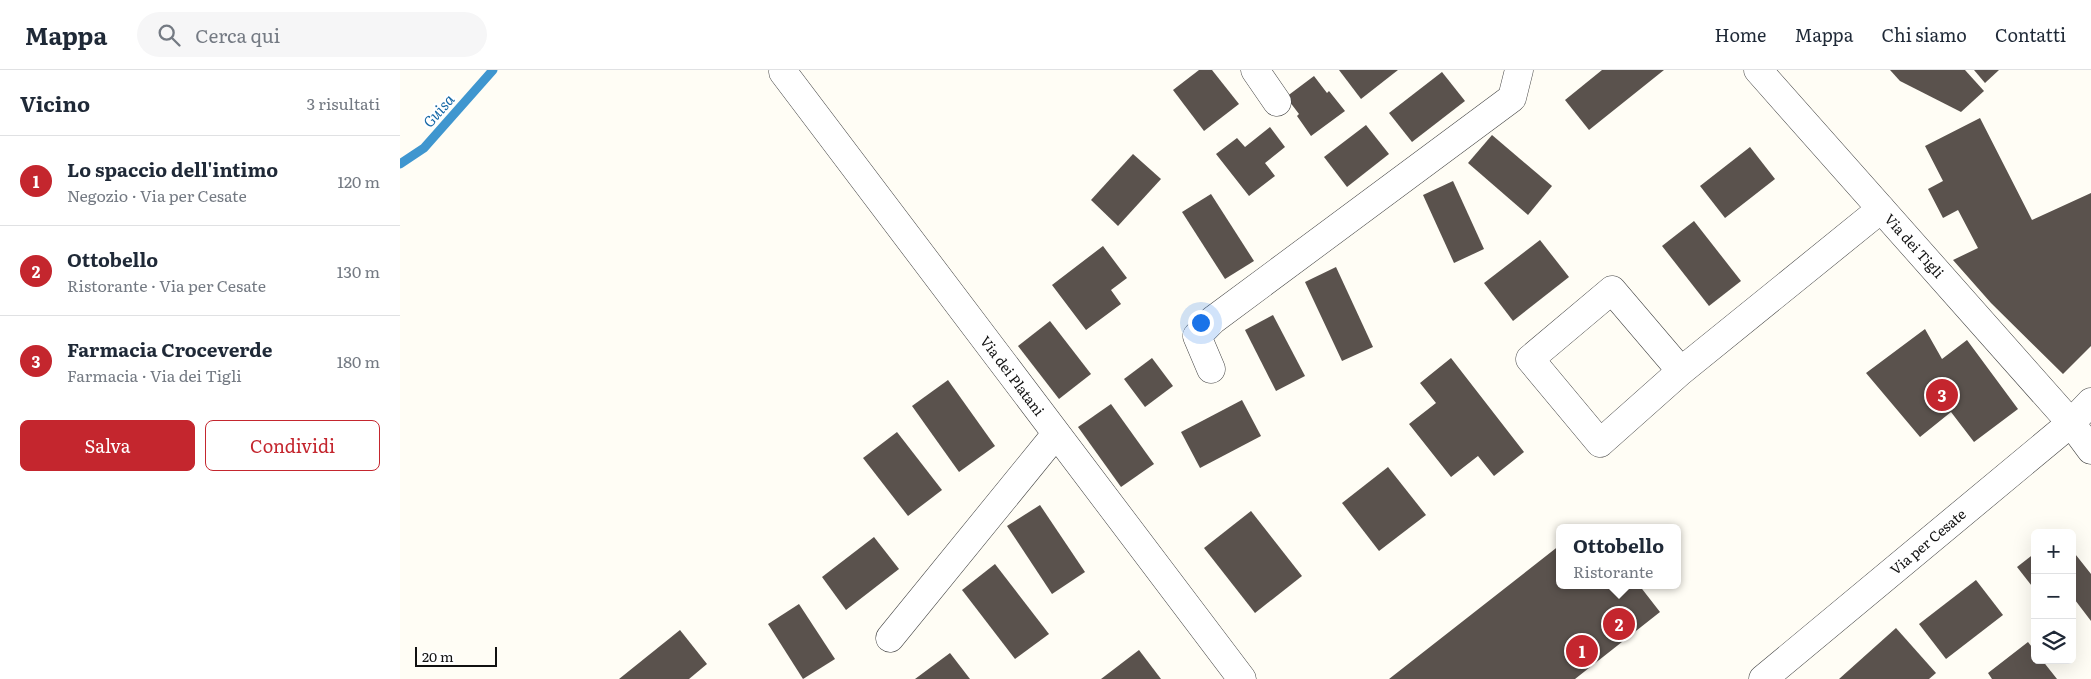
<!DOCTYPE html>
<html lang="it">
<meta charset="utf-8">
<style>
body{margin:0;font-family:Literata,serif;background:#f6f6f7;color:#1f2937}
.controls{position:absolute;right:15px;bottom:15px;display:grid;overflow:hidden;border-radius:8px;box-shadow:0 5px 20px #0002}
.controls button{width:45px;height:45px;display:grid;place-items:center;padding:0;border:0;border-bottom:1px solid #e0e1e3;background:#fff;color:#1f2937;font:25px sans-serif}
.scale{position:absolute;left:15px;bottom:12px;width:82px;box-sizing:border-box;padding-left:5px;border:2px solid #111;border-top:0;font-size:14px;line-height:18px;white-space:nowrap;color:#111;-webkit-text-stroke:4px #fff;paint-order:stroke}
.you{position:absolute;left:800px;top:252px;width:18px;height:18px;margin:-12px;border:4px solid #fff;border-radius:50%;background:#1a73e8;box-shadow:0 0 0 8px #1a73e833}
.badge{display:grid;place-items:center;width:32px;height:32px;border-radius:50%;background:#c4262e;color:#fff;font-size:16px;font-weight:700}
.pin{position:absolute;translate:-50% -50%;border:2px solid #fff;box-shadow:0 1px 5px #0006}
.popup{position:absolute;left:1156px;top:454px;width:125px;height:65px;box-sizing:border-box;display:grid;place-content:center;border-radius:8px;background:#fff;filter:drop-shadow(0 1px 4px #0005);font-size:16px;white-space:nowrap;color:#747a83}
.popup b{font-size:19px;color:#1f2937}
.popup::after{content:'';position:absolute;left:50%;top:100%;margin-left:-10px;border:10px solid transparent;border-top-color:#fff}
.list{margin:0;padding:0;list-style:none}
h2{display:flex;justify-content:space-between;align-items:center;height:65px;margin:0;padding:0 20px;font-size:21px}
h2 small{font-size:16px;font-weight:400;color:#747a83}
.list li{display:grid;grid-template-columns:32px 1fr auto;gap:15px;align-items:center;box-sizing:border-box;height:90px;padding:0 20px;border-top:1px solid #e0e1e3}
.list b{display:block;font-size:19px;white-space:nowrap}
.list p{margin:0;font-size:16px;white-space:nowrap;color:#747a83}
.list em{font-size:16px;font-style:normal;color:#747a83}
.actions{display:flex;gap:10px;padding:15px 20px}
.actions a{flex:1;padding:11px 0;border:1px solid #c4262e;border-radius:8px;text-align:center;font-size:18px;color:#c4262e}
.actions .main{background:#c4262e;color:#fff}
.icon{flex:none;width:28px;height:28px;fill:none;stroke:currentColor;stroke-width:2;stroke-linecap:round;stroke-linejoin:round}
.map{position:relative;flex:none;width:1691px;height:609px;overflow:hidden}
header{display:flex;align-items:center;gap:30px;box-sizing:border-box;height:70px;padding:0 25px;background:#fff;border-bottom:1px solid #e0e1e3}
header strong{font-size:24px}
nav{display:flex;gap:28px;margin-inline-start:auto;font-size:18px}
.search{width:350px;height:45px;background:#f6f6f7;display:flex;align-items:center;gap:12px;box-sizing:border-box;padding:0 18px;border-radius:28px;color:#747a83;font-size:19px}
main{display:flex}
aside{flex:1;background:#fff}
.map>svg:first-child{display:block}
</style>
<header>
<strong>Mappa</strong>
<div class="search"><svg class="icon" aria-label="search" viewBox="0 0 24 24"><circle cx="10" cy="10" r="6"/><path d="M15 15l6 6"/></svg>Cerca qui</div>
<nav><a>Home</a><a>Mappa</a><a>Chi siamo</a><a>Contatti</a></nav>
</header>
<main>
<aside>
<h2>Vicino<small>3 risultati</small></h2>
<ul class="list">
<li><span class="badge">1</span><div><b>Lo spaccio dell'intimo</b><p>Negozio · Via per Cesate</p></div><em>120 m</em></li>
<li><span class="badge">2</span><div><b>Ottobello</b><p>Ristorante · Via per Cesate</p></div><em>130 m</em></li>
<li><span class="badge">3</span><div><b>Farmacia Croceverde</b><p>Farmacia · Via dei Tigli</p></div><em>180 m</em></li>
</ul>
<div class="actions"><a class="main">Salva</a><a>Condividi</a></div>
</aside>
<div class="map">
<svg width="1691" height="609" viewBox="0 0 1691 609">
<rect width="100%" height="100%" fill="#fffdf5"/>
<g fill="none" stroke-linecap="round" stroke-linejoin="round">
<polyline stroke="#3f96cf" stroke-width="9" points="0,94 24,78 93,0"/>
</g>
<g fill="#5a524d">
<polygon points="799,0 812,0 839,34 804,61 773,20"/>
<polygon points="939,0 998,0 961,29"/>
<polygon points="1202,0 1264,0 1189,60 1165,30"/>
<polygon points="1490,0 1565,0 1584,21 1561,42 1500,11"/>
<polygon points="1574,0 1599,0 1585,13"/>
<polygon points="1042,2 1065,31 1012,72 989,43"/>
<polygon points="914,6 927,23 929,21 945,41 911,66 897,46 899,44 886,27"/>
<polygon points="1580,48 1632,150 1691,123 1691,276 1663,304 1591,233 1553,190 1578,178 1558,140 1543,148 1528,119 1543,111 1525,76"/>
<polygon points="966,55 989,84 947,117 924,87"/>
<polygon points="870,57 885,77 865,93 875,106 849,126 816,84 837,68 845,77"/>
<polygon points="1092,65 1152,116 1128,145 1068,93"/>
<polygon points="1350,77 1375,109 1325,148 1300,116"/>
<polygon points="733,84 761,109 718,156 691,130"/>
<polygon points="1053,111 1084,179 1054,193 1023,125"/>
<polygon points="811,124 854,191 825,209 782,142"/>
<polygon points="1294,151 1341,211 1309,236 1262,176"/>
<polygon points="1140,170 1169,207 1113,251 1084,213"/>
<polygon points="703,176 727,208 711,220 721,234 686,260 652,215"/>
<polygon points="936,197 973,277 942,291 905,212"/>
<polygon points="873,245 905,306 876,321 845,260"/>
<polygon points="650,251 691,304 659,329 618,276"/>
<polygon points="1525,259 1542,289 1567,270 1618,339 1574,372 1551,342 1520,367 1466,303"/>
<polygon points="752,288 773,316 745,337 724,309"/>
<polygon points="1051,288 1124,382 1094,406 1078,386 1051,407 1009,354 1036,333 1020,313"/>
<polygon points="548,310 595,376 559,402 512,336"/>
<polygon points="842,330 861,366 800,398 781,362"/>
<polygon points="711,334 754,394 721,417 678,357"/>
<polygon points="497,362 542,420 508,446 463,388"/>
<polygon points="988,397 1026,445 979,481 942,433"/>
<polygon points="640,435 685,502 652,524 607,456"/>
<polygon points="851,441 902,506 855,543 804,478"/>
<polygon points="474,467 499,499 446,540 422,507"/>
<polygon points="1160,475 1160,515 1239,515 1260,542 1175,609 989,609"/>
<polygon points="1672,480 1691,504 1691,551 1675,530 1672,532"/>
<polygon points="1635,483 1635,520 1617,497"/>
<polygon points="595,494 649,564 615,589 562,520"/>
<polygon points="1576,510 1603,545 1546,589 1519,554"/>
<polygon points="399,534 435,589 403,609 368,554"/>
<polygon points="1496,558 1536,603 1529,609 1439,609"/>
<polygon points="280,560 307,594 289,609 219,609"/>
<polygon points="1628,572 1635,581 1635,590 1642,590 1657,609 1592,609 1588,603"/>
<polygon points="739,580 761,609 701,609"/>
<polygon points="550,583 570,609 515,609"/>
</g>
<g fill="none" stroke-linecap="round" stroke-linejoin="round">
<defs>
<g id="minor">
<polyline points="855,0 877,32"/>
<polyline points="1358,0 1671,353 1691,380"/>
<polyline points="383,2 842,609"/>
<polyline points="811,299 797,266 813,250 1112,28 1119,0"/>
<polyline points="1281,301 1212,220 1130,289 1200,373 1281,301 1481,139"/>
<polyline points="490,568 656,364"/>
<polyline points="1363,609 1671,353 1691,332"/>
</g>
</defs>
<use href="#minor" stroke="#444" stroke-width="29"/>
<use href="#minor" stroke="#fff" stroke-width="28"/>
</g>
<g text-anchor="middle" stroke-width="5" stroke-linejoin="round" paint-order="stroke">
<g font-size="14" fill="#111" stroke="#fff">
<text transform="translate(1514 176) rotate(48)" y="5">Via dei Tigli</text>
<text transform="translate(612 306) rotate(53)" y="5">Via dei Platani</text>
<text transform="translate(1528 472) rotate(-40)" y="5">Via per Cesate</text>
</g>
<g font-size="15" font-style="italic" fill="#1768a6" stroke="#fff">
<text transform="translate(39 41) rotate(-49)" y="5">Guisa</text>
</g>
</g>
</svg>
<div class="controls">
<button>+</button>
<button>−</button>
<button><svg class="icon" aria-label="layers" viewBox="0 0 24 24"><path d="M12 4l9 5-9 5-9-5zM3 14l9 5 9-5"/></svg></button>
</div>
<div class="scale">20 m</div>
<div class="you"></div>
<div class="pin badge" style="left:1182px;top:581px">1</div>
<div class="pin badge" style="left:1219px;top:554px">2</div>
<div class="popup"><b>Ottobello</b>Ristorante</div>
<div class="pin badge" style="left:1542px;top:325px">3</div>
</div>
</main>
